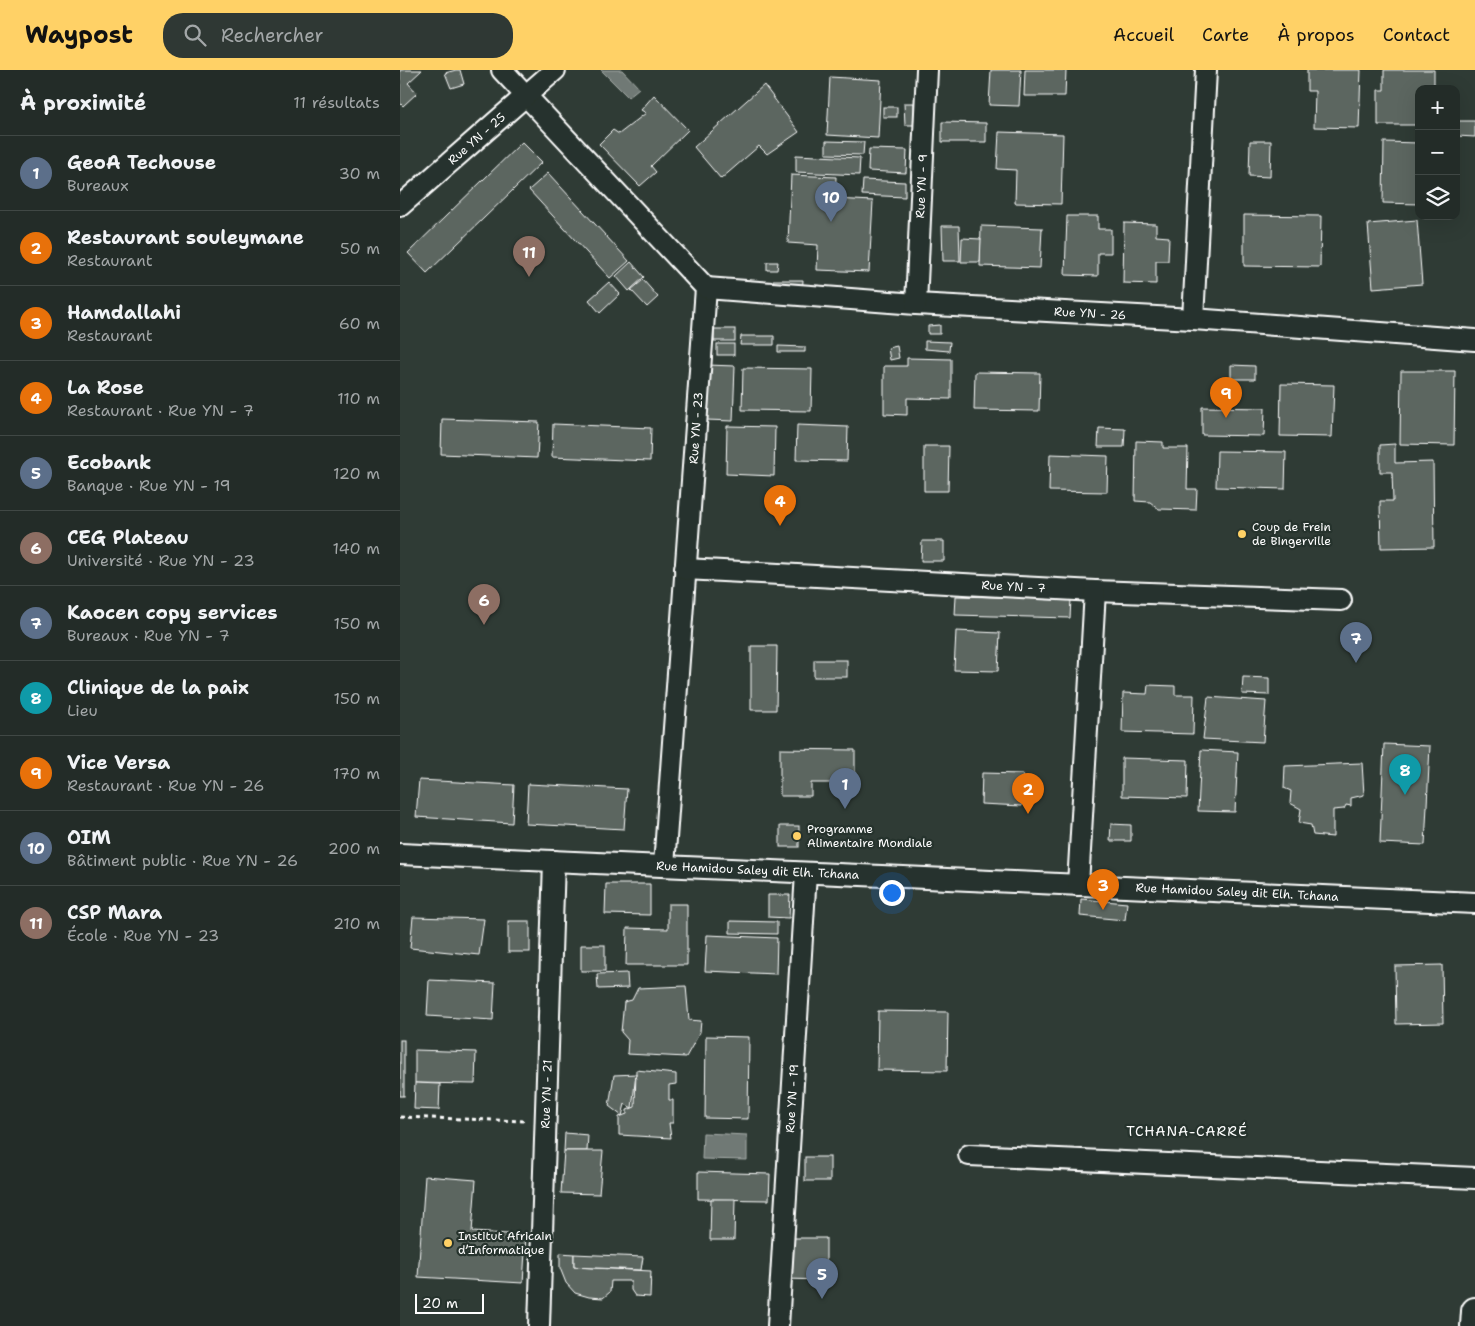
<!DOCTYPE html>
<html lang="fr">
<meta charset="utf-8">
<style>
body{margin:0;font-family:"Shantell Sans",sans-serif;background:#2f3834;color:#f1f3f6}
.controls{position:absolute;right:15px;top:15px;display:grid;overflow:hidden;border-radius:10px;box-shadow:0 5px 20px #0002}
.controls button{width:45px;height:45px;display:grid;place-items:center;padding:0;border:0;border-bottom:1px solid #404845;background:#232c28;color:#f1f3f6;font:25px sans-serif}
.scale{position:absolute;left:15px;bottom:12px;width:69px;box-sizing:border-box;padding-left:5px;border:2px solid #fff;border-top:0;font-size:14px;line-height:18px;white-space:nowrap;color:#fff;-webkit-text-stroke:4px #26332d;paint-order:stroke}
.you{position:absolute;left:491px;top:822px;width:18px;height:18px;margin:-12px;border:4px solid #fff;border-radius:50%;background:#1a73e8;box-shadow:0 0 0 8px #1a73e833}
.badge{display:grid;place-items:center;width:32px;height:32px;border-radius:50%;background:#ffd166;color:#fff;font-size:16px;font-weight:700}
.pin{position:absolute;translate:-50% -41px;filter:drop-shadow(0 1px 2px #0008)}
.pin::after{content:'';position:absolute;top:26px;width:18px;height:15px;background:inherit;clip-path:polygon(0 0,100% 0,50% 100%)}
.list{margin:0;padding:0;list-style:none}
h2{display:flex;justify-content:space-between;align-items:center;height:65px;margin:0;padding:0 20px;font-size:21px}
h2 small{font-size:16px;font-weight:400;color:#a3a7a8}
.list li{display:grid;grid-template-columns:32px 1fr auto;gap:15px;align-items:center;box-sizing:border-box;height:75px;padding:0 20px;border-top:1px solid #404845}
.list b{display:block;font-size:19px;white-space:nowrap}
.list p{margin:0;font-size:16px;white-space:nowrap;color:#a3a7a8}
.list em{font-size:16px;font-style:normal;color:#a3a7a8}
.icon{flex:none;width:28px;height:28px;fill:none;stroke:currentColor;stroke-width:2;stroke-linecap:round;stroke-linejoin:round}
.map{position:relative;flex:none;width:1075px;height:1256px;overflow:hidden}
header{display:flex;align-items:center;gap:30px;box-sizing:border-box;height:70px;padding:0 25px;background:#ffd166;color:#111}
header strong{font-size:24px}
nav{display:flex;gap:28px;margin-inline-start:auto;font-size:18px}
.search{width:350px;height:45px;background:#2f3834;display:flex;align-items:center;gap:12px;box-sizing:border-box;padding:0 18px;border-radius:20px;color:#a3a7a8;font-size:19px}
main{display:flex}
aside{flex:1;background:#232c28}
.map>svg:first-child{display:block}
</style>
<header>
<strong>Waypost</strong>
<div class="search"><svg class="icon" aria-label="search" viewBox="0 0 24 24"><circle cx="10" cy="10" r="6"/><path d="M15 15l6 6"/></svg>Rechercher</div>
<nav><a>Accueil</a><a>Carte</a><a>À propos</a><a>Contact</a></nav>
</header>
<main>
<aside>
<h2>À proximité<small>11 résultats</small></h2>
<ul class="list">
<li><span class="badge" style="background:#5c6f8a">1</span><div><b>GeoA Techouse</b><p>Bureaux</p></div><em>30 m</em></li>
<li><span class="badge" style="background:#e8710a">2</span><div><b>Restaurant souleymane</b><p>Restaurant</p></div><em>50 m</em></li>
<li><span class="badge" style="background:#e8710a">3</span><div><b>Hamdallahi</b><p>Restaurant</p></div><em>60 m</em></li>
<li><span class="badge" style="background:#e8710a">4</span><div><b>La Rose</b><p>Restaurant · Rue YN - 7</p></div><em>110 m</em></li>
<li><span class="badge" style="background:#5c6f8a">5</span><div><b>Ecobank</b><p>Banque · Rue YN - 19</p></div><em>120 m</em></li>
<li><span class="badge" style="background:#8d6e63">6</span><div><b>CEG Plateau</b><p>Université · Rue YN - 23</p></div><em>140 m</em></li>
<li><span class="badge" style="background:#5c6f8a">7</span><div><b>Kaocen copy services</b><p>Bureaux · Rue YN - 7</p></div><em>150 m</em></li>
<li><span class="badge" style="background:#0f9aa8">8</span><div><b>Clinique de la paix</b><p>Lieu</p></div><em>150 m</em></li>
<li><span class="badge" style="background:#e8710a">9</span><div><b>Vice Versa</b><p>Restaurant · Rue YN - 26</p></div><em>170 m</em></li>
<li><span class="badge" style="background:#5c6f8a">10</span><div><b>OIM</b><p>Bâtiment public · Rue YN - 26</p></div><em>200 m</em></li>
<li><span class="badge" style="background:#8d6e63">11</span><div><b>CSP Mara</b><p>École · Rue YN - 23</p></div><em>210 m</em></li>
</ul>
</aside>
<div class="map">
<svg width="1075" height="1256" viewBox="0 0 1075 1256">
<rect width="100%" height="100%" fill="#2f3b35"/>
<filter id="ink" filterUnits="userSpaceOnUse"><feTurbulence type="fractalNoise" baseFrequency=".02" numOctaves="2"/><feDisplacementMap in="SourceGraphic" scale="10" xChannelSelector="R" yChannelSelector="G"/><feConvolveMatrix kernelMatrix="1 2 1 2 8 2 1 2 1" color-interpolation-filters="sRGB"/></filter>
<g filter="url(#ink)">
<g fill="#707975" stroke="#a9afac">
<polygon points="201,0 222,0 239,18 228,27"/>
<polygon points="303,1063 347,1065 347,1090 302,1089"/>
</g>
<g fill="#5b6661" stroke="#fff">
<polygon points="0,0 22,0 8,13 17,23 3,36 0,33"/>
<polygon points="56,0 60,0 64,14 51,18 45,3"/>
<polygon points="591,0 621,0 619,36 589,35"/>
<polygon points="625,0 666,0 665,26 624,26"/>
<polygon points="907,0 961,0 959,58 914,57 915,21 907,21"/>
<polygon points="984,0 1034,0 1034,19 1019,19 1019,55 978,55 978,20 984,20"/>
<polygon points="430,7 481,10 478,68 427,65"/>
<polygon points="364,15 399,62 367,84 359,76 321,109 294,77"/>
<polygon points="254,25 288,60 251,96 256,102 240,116 199,74 213,60 219,64 246,43 241,40"/>
<polygon points="504,33 514,33 515,55 505,55"/>
<rect x="483" y="37" width="14" height="10"/>
<polygon points="1058,51 1075,51 1075,67 1057,66"/>
<polygon points="542,52 586,53 586,72 542,72"/>
<polygon points="599,62 663,64 661,134 615,133 616,100 597,99"/>
<polygon points="426,71 464,72 463,85 426,84"/>
<polygon points="850,71 871,71 870,107 849,106"/>
<polygon points="122,72 142,92 27,203 8,183"/>
<polygon points="984,72 1019,73 1019,134 983,133"/>
<polygon points="469,79 507,80 506,103 468,101"/>
<polygon points="396,85 460,88 459,105 396,102"/>
<polygon points="148,103 229,191 210,208 129,120"/>
<polygon points="391,105 436,107 435,129 473,131 469,202 417,200 418,175 388,173"/>
<polygon points="463,110 505,112 505,127 462,125"/>
<polygon points="844,145 921,146 920,197 844,196"/>
<polygon points="667,146 698,146 698,159 711,159 711,183 698,183 698,206 665,205"/>
<polygon points="1017,150 1022,214 973,218 968,154"/>
<polygon points="724,153 756,154 756,166 769,167 768,191 756,191 756,214 723,213"/>
<polygon points="542,156 559,156 560,191 543,191"/>
<polygon points="581,156 642,158 640,198 580,196"/>
<polygon points="562,168 581,169 580,192 561,192"/>
<polygon points="231,192 244,207 229,221 216,206"/>
<polygon points="367,192 378,192 377,200 367,200"/>
<polygon points="243,210 258,227 247,237 231,220"/>
<polygon points="373,210 403,210 402,226 373,225"/>
<polygon points="209,212 220,224 200,243 189,230"/>
<polygon points="540,255 540,264 528,264 528,256"/>
<rect x="314" y="259" width="21" height="12"/>
<polygon points="341,266 374,266 374,275 340,275"/>
<polygon points="525,271 550,272 549,281 525,279"/>
<rect x="317" y="274" width="17" height="11"/>
<polygon points="378,276 405,277 405,282 378,282"/>
<polygon points="497,276 499,288 490,290 488,278"/>
<polygon points="507,288 551,289 551,329 507,328 507,345 484,344 484,296 507,296"/>
<polygon points="307,295 335,296 333,351 306,350"/>
<polygon points="831,295 855,296 855,309 831,309"/>
<polygon points="343,298 412,299 411,341 342,340"/>
<polygon points="1001,301 1055,301 1054,375 1000,374"/>
<polygon points="575,302 640,303 639,341 574,340"/>
<polygon points="881,314 934,315 932,367 880,366"/>
<polygon points="802,337 865,338 864,366 802,365"/>
<polygon points="42,349 139,352 137,388 41,384"/>
<polygon points="153,354 251,358 250,391 152,387"/>
<polygon points="397,355 448,357 447,391 396,390"/>
<polygon points="327,356 375,357 374,406 326,404"/>
<polygon points="699,358 725,359 724,377 698,377"/>
<polygon points="736,371 763,372 763,378 788,378 787,419 797,419 796,440 759,439 750,432 735,431"/>
<polygon points="995,374 995,393 1033,392 1034,477 981,478 980,431 993,431 992,402 980,402 980,375"/>
<polygon points="524,376 549,376 548,421 524,421"/>
<polygon points="817,381 886,382 885,419 816,417"/>
<polygon points="650,384 708,386 707,422 649,421"/>
<polygon points="522,471 544,471 544,491 521,491"/>
<polygon points="556,526 671,529 670,548 555,545"/>
<polygon points="556,561 600,563 598,601 554,600"/>
<polygon points="351,576 377,576 376,640 351,640"/>
<rect x="414" y="590" width="33" height="17"/>
<polygon points="843,607 869,608 869,625 842,624"/>
<polygon points="748,615 775,616 775,625 794,625 793,664 722,662 723,623 747,624"/>
<polygon points="808,627 866,631 863,672 803,669"/>
<polygon points="984,674 1030,676 1025,775 980,773"/>
<polygon points="380,679 455,680 455,713 411,713 411,726 380,726"/>
<polygon points="801,680 838,682 835,742 798,741"/>
<polygon points="722,688 788,690 787,728 722,726"/>
<polygon points="962,693 964,725 951,728 951,736 946,735 944,739 933,740 933,767 913,765 911,755 899,753 901,739 890,733 891,721 884,718 885,696"/>
<polygon points="582,703 623,704 622,736 581,734"/>
<polygon points="19,710 114,715 112,753 16,747"/>
<polygon points="128,714 227,719 224,759 126,754"/>
<polygon points="711,754 731,755 731,771 710,771"/>
<rect x="380" y="756" width="19" height="21"/>
<polygon points="206,814 250,814 250,845 205,844"/>
<polygon points="368,825 390,825 389,848 368,847"/>
<polygon points="681,829 727,833 725,850 680,846"/>
<polygon points="268,834 287,834 287,895 226,895 227,858 268,859"/>
<polygon points="13,847 84,849 79,885 10,878"/>
<rect x="108" y="851" width="22" height="31"/>
<polygon points="330,851 377,852 377,864 330,863"/>
<polygon points="307,865 377,868 376,904 305,901"/>
<rect x="181" y="875" width="24" height="26"/>
<polygon points="1042,895 1043,953 996,954 995,896"/>
<polygon points="227,903 228,918 198,919 197,904"/>
<polygon points="29,910 95,913 93,950 27,946"/>
<polygon points="286,916 289,950 301,951 300,962 286,987 227,984 228,970 221,962 224,932 232,930 238,918"/>
<polygon points="478,941 548,942 547,1001 477,1000"/>
<polygon points="306,966 349,967 348,1049 305,1048"/>
<rect x="0" y="970" width="4" height="56"/>
<polygon points="15,980 76,982 75,1014 15,1013"/>
<polygon points="236,1000 276,1004 276,1014 269,1015 269,1030 273,1030 273,1053 269,1053 271,1068 219,1065 219,1047 227,1044 227,1040 235,1037"/>
<polygon points="236,1004 232,1038 225,1034 222,1046 209,1036 214,1005"/>
<polygon points="15,1013 40,1014 39,1040 14,1039"/>
<polygon points="165,1063 188,1065 187,1081 164,1081"/>
<polygon points="164,1081 203,1081 199,1124 161,1123"/>
<rect x="405" y="1087" width="25" height="24"/>
<polygon points="298,1102 370,1104 369,1130 298,1129"/>
<polygon points="25,1106 76,1110 72,1162 126,1165 123,1213 18,1207"/>
<polygon points="311,1129 335,1129 334,1170 310,1170"/>
<polygon points="386,1168 426,1168 426,1210 386,1209"/>
<polygon points="160,1183 174,1184 174,1197 251,1201 250,1227 235,1226 231,1220 231,1211 211,1211 210,1222 203,1228 189,1227 175,1223 166,1213 160,1198"/>
<polygon points="174,1184 243,1187 241,1200 174,1197"/>
</g>
<g fill="none" stroke-linecap="round" stroke-linejoin="round">
<defs>
<g id="minor">
<polyline points="102,0 306,218 264,796"/>
<path id="s1" d="M0 136 155 0"/>
<path id="s2" d="M306 218 516 234 793 249 1075 270"/>
<path id="s3" d="M516 234 527 0"/>
<polyline points="793,249 806,0"/>
<path id="s4" d="M285 499 695 521 941 530"/>
<path id="s5" d="M0 784 1075 833"/>
<polyline points="678,815 695,521"/>
<polyline points="569,1085 1075,1108"/>
<path id="s6" d="M139 1256 154 791"/>
<path id="s7" d="M378 1256 406 803"/>
</g>
<polyline id="tertiary" points="1074,1256 1075,1241"/>
</defs>
<use href="#minor" stroke="#fff" stroke-width="24"/>
<use href="#tertiary" stroke="#fff" stroke-width="30"/>
<polyline stroke="#fff" stroke-width="3" stroke-dasharray="4 4" stroke-linecap="butt" points="0,1047 125,1051"/>
<use href="#minor" stroke="#26332d" stroke-width="20"/>
<use href="#tertiary" stroke="#26332d" stroke-width="26"/>
</g>
</g>
<g fill="#ffd166" stroke="#26332d" stroke-width="2">
<circle cx="842" cy="464" r="5"/>
<circle cx="397" cy="766" r="5"/>
<circle cx="48" cy="1173" r="5"/>
</g>
<g text-anchor="middle" stroke-width="4.5" stroke-linejoin="round" paint-order="stroke">
<g font-size="12" fill="#fff" stroke="#26332d">
<text dy="4" stroke="none"><textPath href="#s1" startOffset="102">Rue YN - 25</textPath></text>
<text dy="4" stroke="none"><textPath href="#s3" startOffset="118">Rue YN - 9</textPath></text>
<text dy="4" stroke="none"><textPath href="#s2" startOffset="385">Rue YN - 26</textPath></text>
<text transform="translate(296 358) rotate(-86)" y="4">Rue YN - 23</text>
<text dy="4" stroke="none"><textPath href="#s4" startOffset="329">Rue YN - 7</textPath></text>
<text dy="4" stroke="none"><textPath href="#s5" startOffset="358">Rue Hamidou Saley dit Elh. Tchana</textPath></text>
<text dy="4" stroke="none"><textPath href="#s5" startOffset="838">Rue Hamidou Saley dit Elh. Tchana</textPath></text>
<text dy="4" stroke="none"><textPath href="#s6" startOffset="232">Rue YN - 21</textPath></text>
<text dy="4" stroke="none"><textPath href="#s7" startOffset="228">Rue YN - 19</textPath></text>
</g>
<g font-size="12" fill="#fff" stroke="#26332d" text-anchor="start">
<text x="852" y="461">Coup de Frein<tspan x="852" dy="14">de Bingerville</tspan></text>
<text x="407" y="763">Programme<tspan x="407" dy="14">Alimentaire Mondiale</tspan></text>
<text x="58" y="1170">Institut Africain<tspan x="58" dy="14">d’Informatique</tspan></text>
</g>
<g font-size="14" letter-spacing="1" fill="#fff" stroke="#26332d">
<text x="787" y="1066">TCHANA-CARRÉ</text>
</g>
</g>
</svg>
<div class="controls">
<button>+</button>
<button>−</button>
<button><svg class="icon" aria-label="layers" viewBox="0 0 24 24"><path d="M12 4l9 5-9 5-9-5zM3 14l9 5 9-5"/></svg></button>
</div>
<div class="scale">20 m</div>
<div class="you"></div>
<div class="pin badge" style="left:445px;top:739px;background:#5c6f8a">1</div>
<div class="pin badge" style="left:628px;top:744px;background:#e8710a">2</div>
<div class="pin badge" style="left:703px;top:840px;background:#e8710a">3</div>
<div class="pin badge" style="left:380px;top:456px;background:#e8710a">4</div>
<div class="pin badge" style="left:422px;top:1229px;background:#5c6f8a">5</div>
<div class="pin badge" style="left:84px;top:555px;background:#8d6e63">6</div>
<div class="pin badge" style="left:956px;top:593px;background:#5c6f8a">7</div>
<div class="pin badge" style="left:1005px;top:725px;background:#0f9aa8">8</div>
<div class="pin badge" style="left:826px;top:348px;background:#e8710a">9</div>
<div class="pin badge" style="left:431px;top:152px;background:#5c6f8a">10</div>
<div class="pin badge" style="left:129px;top:207px;background:#8d6e63">11</div>
</div>
</main>
